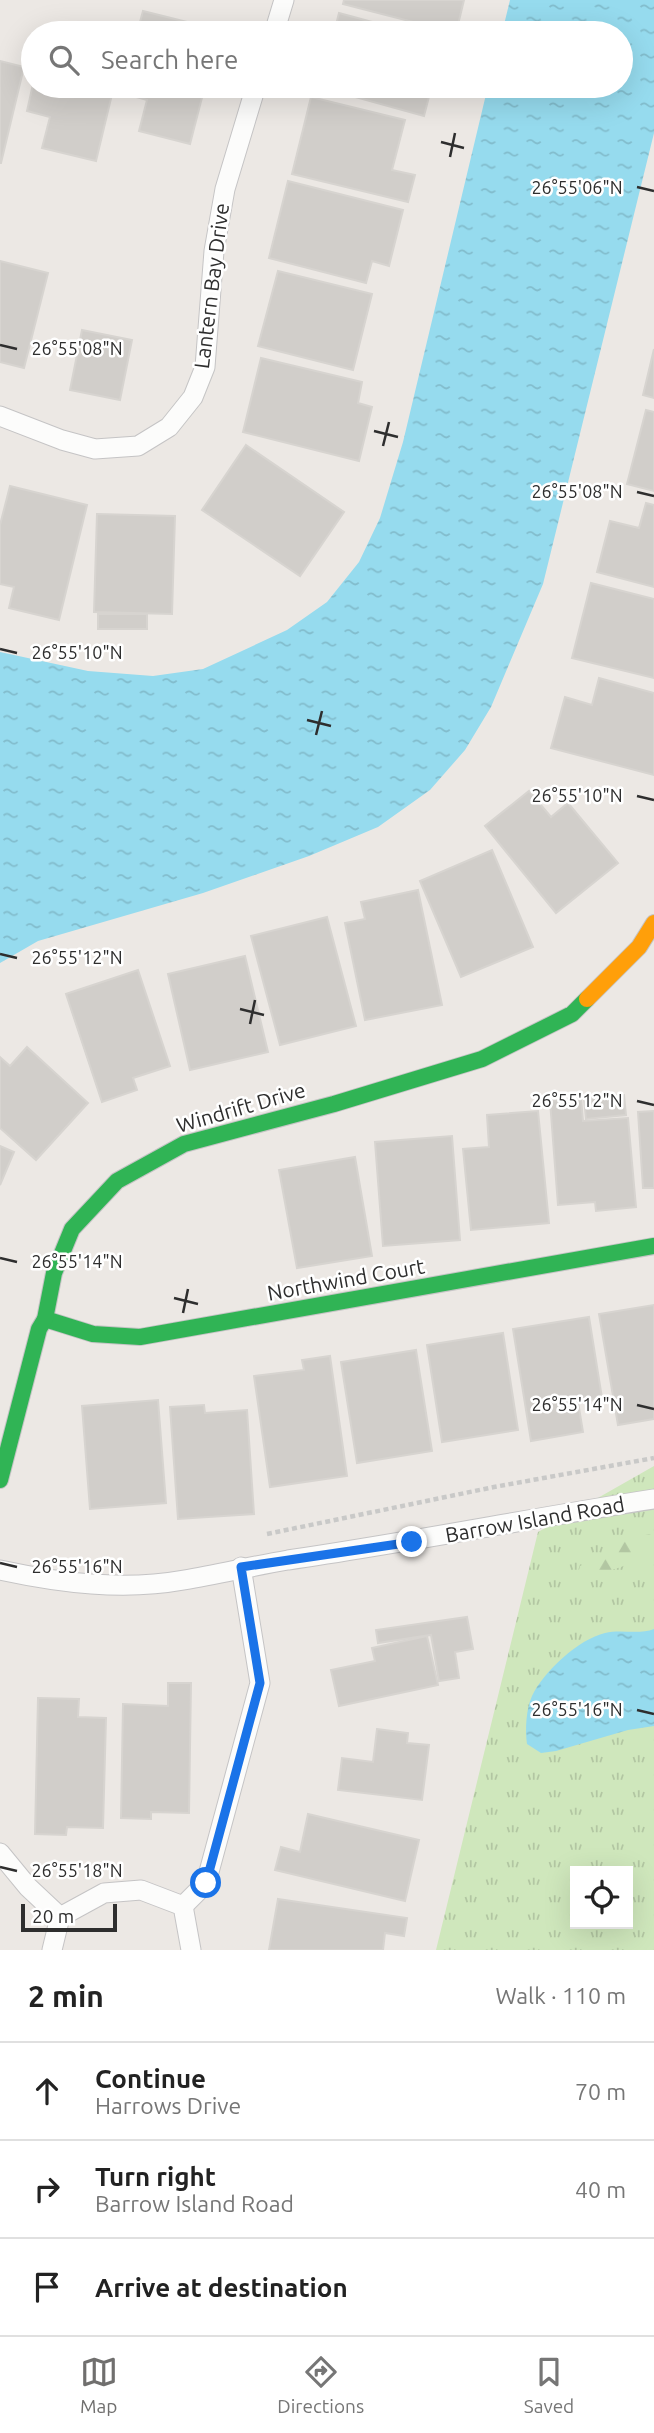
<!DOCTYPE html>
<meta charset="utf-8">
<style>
body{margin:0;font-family:Ubuntu,sans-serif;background:#f6f6f6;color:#222}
.controls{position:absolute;right:21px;bottom:21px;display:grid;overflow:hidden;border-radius:0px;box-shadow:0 7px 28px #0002}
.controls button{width:63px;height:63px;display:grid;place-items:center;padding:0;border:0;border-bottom:2px solid #e0e0e0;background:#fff;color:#222;font:35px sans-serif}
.scale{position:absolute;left:21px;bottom:18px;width:96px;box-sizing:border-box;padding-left:7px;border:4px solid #2e2e2e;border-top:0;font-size:19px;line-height:24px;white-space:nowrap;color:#2e2e2e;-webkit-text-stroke:5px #fff;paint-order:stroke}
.stop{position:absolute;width:21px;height:21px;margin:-16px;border:5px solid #1a73e8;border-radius:50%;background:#fff}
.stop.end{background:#1a73e8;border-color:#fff;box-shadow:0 2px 7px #0008}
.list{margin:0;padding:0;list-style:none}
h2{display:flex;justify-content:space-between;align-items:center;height:91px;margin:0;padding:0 28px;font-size:30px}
h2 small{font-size:23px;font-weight:400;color:#767676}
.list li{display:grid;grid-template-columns:46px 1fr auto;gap:21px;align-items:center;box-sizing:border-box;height:98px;padding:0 28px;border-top:2px solid #e0e0e0}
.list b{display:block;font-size:26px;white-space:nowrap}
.list p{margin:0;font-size:23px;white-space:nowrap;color:#767676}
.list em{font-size:23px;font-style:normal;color:#767676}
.icon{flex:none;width:38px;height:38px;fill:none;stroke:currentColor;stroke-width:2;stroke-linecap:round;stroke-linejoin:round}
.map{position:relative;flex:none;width:654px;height:1950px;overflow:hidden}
.search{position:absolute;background:#fff;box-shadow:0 7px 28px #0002;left:21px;right:21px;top:21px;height:77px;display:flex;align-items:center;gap:18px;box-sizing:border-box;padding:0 24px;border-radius:38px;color:#767676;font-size:26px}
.sheet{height:385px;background:#fff}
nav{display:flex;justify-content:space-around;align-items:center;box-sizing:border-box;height:98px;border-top:2px solid #e0e0e0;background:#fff;font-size:19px;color:#767676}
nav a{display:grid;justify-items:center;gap:4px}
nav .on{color:#706f6e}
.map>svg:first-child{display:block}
</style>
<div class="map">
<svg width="654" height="1950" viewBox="0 0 654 1950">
<defs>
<pattern id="grass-tufts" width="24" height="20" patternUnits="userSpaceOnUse" patternTransform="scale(1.75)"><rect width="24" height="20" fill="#cfe7bc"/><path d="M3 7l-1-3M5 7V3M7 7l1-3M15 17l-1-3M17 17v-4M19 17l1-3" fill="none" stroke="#b2c6a2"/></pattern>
<pattern id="forest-firs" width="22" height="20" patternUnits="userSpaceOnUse" patternTransform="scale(1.75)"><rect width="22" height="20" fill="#cfe7bc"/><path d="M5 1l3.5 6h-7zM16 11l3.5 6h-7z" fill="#b2c6a2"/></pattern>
<pattern id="water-ripples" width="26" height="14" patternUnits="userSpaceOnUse" patternTransform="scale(1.75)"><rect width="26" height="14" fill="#96dbee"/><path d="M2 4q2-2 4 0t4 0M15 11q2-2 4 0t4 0" fill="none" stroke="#82bccc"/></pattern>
</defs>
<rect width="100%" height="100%" fill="#ece8e4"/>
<path fill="url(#grass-tufts)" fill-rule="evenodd" d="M654 1466V1950H436L538 1532ZM575 1871H628V1924H575Z"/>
<path fill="url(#forest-firs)" d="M652 1534C654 1563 603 1574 584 1575L579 1570 580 1566 604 1555 618 1539Z"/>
<g fill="url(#water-ripples)">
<polygon points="510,0 654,0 654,133 543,584 491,707 465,750 430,790 378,827 309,856 203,893 38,941 0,963 0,652 88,671 153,676 203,669 287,630 327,602 359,562 380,518 403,442 488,86 621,86 621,33 502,33"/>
<path d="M654 1629V1726L628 1730 556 1751 541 1753 527 1744C525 1730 526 1709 532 1696 544 1671 579 1639 605 1633 621 1629 639 1635 654 1629Z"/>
</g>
<g fill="#d1ceca" stroke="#d7d4d0" stroke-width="2">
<polygon points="344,0 464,0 456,33 343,4"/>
<polygon points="143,11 219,30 218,33 137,33"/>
<polygon points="339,13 413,33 334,33"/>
<polygon points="0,61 24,67 1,163 0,163"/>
<polygon points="33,84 114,86 96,161 42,148 50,117 27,111"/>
<polygon points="124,86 205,86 190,144 139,131 147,100 122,93"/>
<polygon points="319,86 420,86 431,89 424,116 319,87"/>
<polygon points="311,97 405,120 392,170 415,175 408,202 292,174"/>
<polygon points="288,181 403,210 389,266 372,261 366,283 269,258"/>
<polygon points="0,261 48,273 24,368 0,362"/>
<polygon points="278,271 372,294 353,370 258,346"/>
<polygon points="82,330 132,340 120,400 70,390"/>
<polygon points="654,349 654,398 643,395"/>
<polygon points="261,358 362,382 358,403 372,407 359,461 243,432"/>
<polygon points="646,410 654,412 654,491 627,484"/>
<polygon points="246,445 344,512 300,576 202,510"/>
<polygon points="10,486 87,505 59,620 9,608 14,587 0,584 0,525"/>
<polygon points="646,503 654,505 654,587 597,572 610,521 639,528"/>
<polygon points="97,514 175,516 172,614 94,612"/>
<polygon points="591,583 654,599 654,678 572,658"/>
<rect x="98" y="614" width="49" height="15"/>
<polygon points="599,678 654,693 654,775 551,748 565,697 592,705"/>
<polygon points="529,791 551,817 568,803 618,863 556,913 485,826"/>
<polygon points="492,850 533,947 461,977 420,881"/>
<polygon points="418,890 442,1005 365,1020 345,923 365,919 361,902"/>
<polygon points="327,917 356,1026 280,1045 251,936"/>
<polygon points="245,956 268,1052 190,1070 168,974"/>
<polygon points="138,970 170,1066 133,1078 137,1090 102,1102 66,994"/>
<polygon points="27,1047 88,1103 36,1160 0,1128 0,1057 10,1066"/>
<polygon points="624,1095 626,1115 586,1119 584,1098"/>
<polygon points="581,1098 583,1121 628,1118 636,1207 596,1211 595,1202 558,1205 550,1101"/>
<polygon points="538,1111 549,1223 471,1230 463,1149 489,1147 487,1115"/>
<polygon points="654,1111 654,1188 643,1188 638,1112"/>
<polygon points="452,1136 460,1240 383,1246 375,1142"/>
<polygon points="0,1146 14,1152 0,1185"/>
<polygon points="355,1157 372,1256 297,1268 279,1170"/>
<polygon points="654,1305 654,1419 618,1425 599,1314"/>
<polygon points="589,1317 602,1398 578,1402 583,1432 531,1441 513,1329"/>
<polygon points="503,1333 518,1430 442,1442 427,1345"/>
<polygon points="416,1350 432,1451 357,1463 341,1362"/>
<polygon points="330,1356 347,1476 270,1487 254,1376 304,1370 302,1360"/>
<polygon points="158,1400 166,1503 90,1509 82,1406"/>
<polygon points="204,1405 205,1413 247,1410 254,1514 178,1519 170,1407"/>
<polygon points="467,1617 473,1649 455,1652 459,1678 439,1681 431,1635 378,1643 376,1630"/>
<polygon points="427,1636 438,1685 339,1706 331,1670 375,1661 372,1648"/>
<polygon points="168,1683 191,1683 189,1813 151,1812 151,1819 121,1818 123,1704 168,1706"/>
<polygon points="38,1698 79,1699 78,1717 106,1718 103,1828 67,1827 66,1835 35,1834"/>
<polygon points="377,1729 408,1733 407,1743 429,1745 422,1800 338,1790 342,1758 373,1762"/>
<polygon points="308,1814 419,1840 405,1901 275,1870 281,1847 300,1852"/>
<polygon points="278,1899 407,1918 404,1936 385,1933 383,1950 269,1950"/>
</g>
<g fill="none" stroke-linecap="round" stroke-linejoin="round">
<defs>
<g id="lane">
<polyline points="274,33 284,0"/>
<polyline points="0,416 62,440 95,449 138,446 169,427 193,397 205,367 214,251 225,189 256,86"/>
<path d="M0 1570C60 1583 123 1591 184 1580 219 1574 253 1566 288 1560 411 1542 532 1518 654 1499"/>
<polyline points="0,1853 28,1887 60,1917"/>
<polyline points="183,1906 206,1883 260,1683 241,1567"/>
<polyline points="60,1917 104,1893 141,1890 183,1906 191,1950"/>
<polyline points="52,1950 60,1917"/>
</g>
<g id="fast">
<polyline points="45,1319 93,1334 140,1337 654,1246"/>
<polyline points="0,1480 39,1329 45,1319 54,1273 72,1229 117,1181 184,1144 334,1104 482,1059 572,1014 587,999"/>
</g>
<polyline id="slow" points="587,999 639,947 654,923"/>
</defs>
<use href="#lane" stroke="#c5c4c5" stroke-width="21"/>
<use href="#fast" stroke="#c5c4c5" stroke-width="18"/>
<use href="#slow" stroke="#c5c4c5" stroke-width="18"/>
<polyline stroke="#c9c9c8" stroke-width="4.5" stroke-dasharray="5 3.5" stroke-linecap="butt" points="267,1534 494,1487 654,1458"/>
<use href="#lane" stroke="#fcfcfb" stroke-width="19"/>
<use href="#fast" stroke="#30b455" stroke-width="16"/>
<use href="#slow" stroke="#ff9f0a" stroke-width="16"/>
</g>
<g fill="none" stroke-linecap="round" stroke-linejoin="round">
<polyline stroke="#1a73e8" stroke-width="9" points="206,1883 260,1683 241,1567 412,1542"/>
</g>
<path fill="none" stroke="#2e2e2e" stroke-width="2.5" d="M441 142 464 148M450 157 455 133M637 187 654 191M0 345 17 349M374 431 398 437M383 446 389 422M637 492 654 496M0 649 17 653M307 720 331 726M316 735 322 711M637 796 654 800M0 954 17 958M240 1009 264 1015M250 1024 255 1000M637 1101 654 1105M0 1258 17 1262M174 1298 198 1304M183 1313 188 1289M637 1405 654 1409M0 1563 17 1567M637 1710 654 1714M0 1867 17 1871"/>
<g text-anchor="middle" stroke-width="5" stroke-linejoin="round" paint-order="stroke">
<g font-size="21" fill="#2e2e2e" stroke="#fff">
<text transform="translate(212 286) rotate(-83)" y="7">Lantern Bay Drive</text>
<text transform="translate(241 1108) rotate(-16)" y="7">Windrift Drive</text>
<text transform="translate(346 1280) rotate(-10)" y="7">Northwind Court</text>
<text transform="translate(535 1520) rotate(-10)" y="7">Barrow Island Road</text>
</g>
</g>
<g font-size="18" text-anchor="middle" fill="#2e2e2e" stroke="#fff" stroke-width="5" stroke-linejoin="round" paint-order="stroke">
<text x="577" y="194">26°55'06"N</text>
<text x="77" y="355">26°55'08"N</text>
<text x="577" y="498">26°55'08"N</text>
<text x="77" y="659">26°55'10"N</text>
<text x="577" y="802">26°55'10"N</text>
<text x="77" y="964">26°55'12"N</text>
<text x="577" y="1107">26°55'12"N</text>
<text x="77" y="1268">26°55'14"N</text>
<text x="577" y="1411">26°55'14"N</text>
<text x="77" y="1573">26°55'16"N</text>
<text x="577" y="1716">26°55'16"N</text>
<text x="77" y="1877">26°55'18"N</text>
</g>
</svg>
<div class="controls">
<button><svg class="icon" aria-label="locate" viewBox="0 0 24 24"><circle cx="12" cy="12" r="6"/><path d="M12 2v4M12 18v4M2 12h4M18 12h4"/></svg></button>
</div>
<div class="scale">20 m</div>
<div class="stop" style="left:206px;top:1883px"></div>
<div class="stop end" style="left:412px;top:1542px"></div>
<div class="search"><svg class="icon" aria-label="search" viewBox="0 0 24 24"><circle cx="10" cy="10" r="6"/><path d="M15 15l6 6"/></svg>Search here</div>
</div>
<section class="sheet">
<h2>2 min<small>Walk · 110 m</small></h2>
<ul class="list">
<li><svg class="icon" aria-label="ahead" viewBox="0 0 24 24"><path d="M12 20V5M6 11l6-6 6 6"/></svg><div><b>Continue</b><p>Harrows Drive</p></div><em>70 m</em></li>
<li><svg class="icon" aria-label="right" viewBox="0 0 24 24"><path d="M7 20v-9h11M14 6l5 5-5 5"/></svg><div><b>Turn right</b><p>Barrow Island Road</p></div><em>40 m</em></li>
<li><svg class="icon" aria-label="arrive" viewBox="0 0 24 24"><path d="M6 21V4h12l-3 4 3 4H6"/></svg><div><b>Arrive at destination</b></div></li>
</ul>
</section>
<nav>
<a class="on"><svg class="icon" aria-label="map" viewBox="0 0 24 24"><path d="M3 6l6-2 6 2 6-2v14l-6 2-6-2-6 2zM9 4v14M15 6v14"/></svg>Map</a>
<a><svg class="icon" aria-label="directions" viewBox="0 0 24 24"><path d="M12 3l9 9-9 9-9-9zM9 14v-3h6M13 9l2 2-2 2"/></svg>Directions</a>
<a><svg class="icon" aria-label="saved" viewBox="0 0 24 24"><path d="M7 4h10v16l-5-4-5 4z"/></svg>Saved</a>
</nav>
